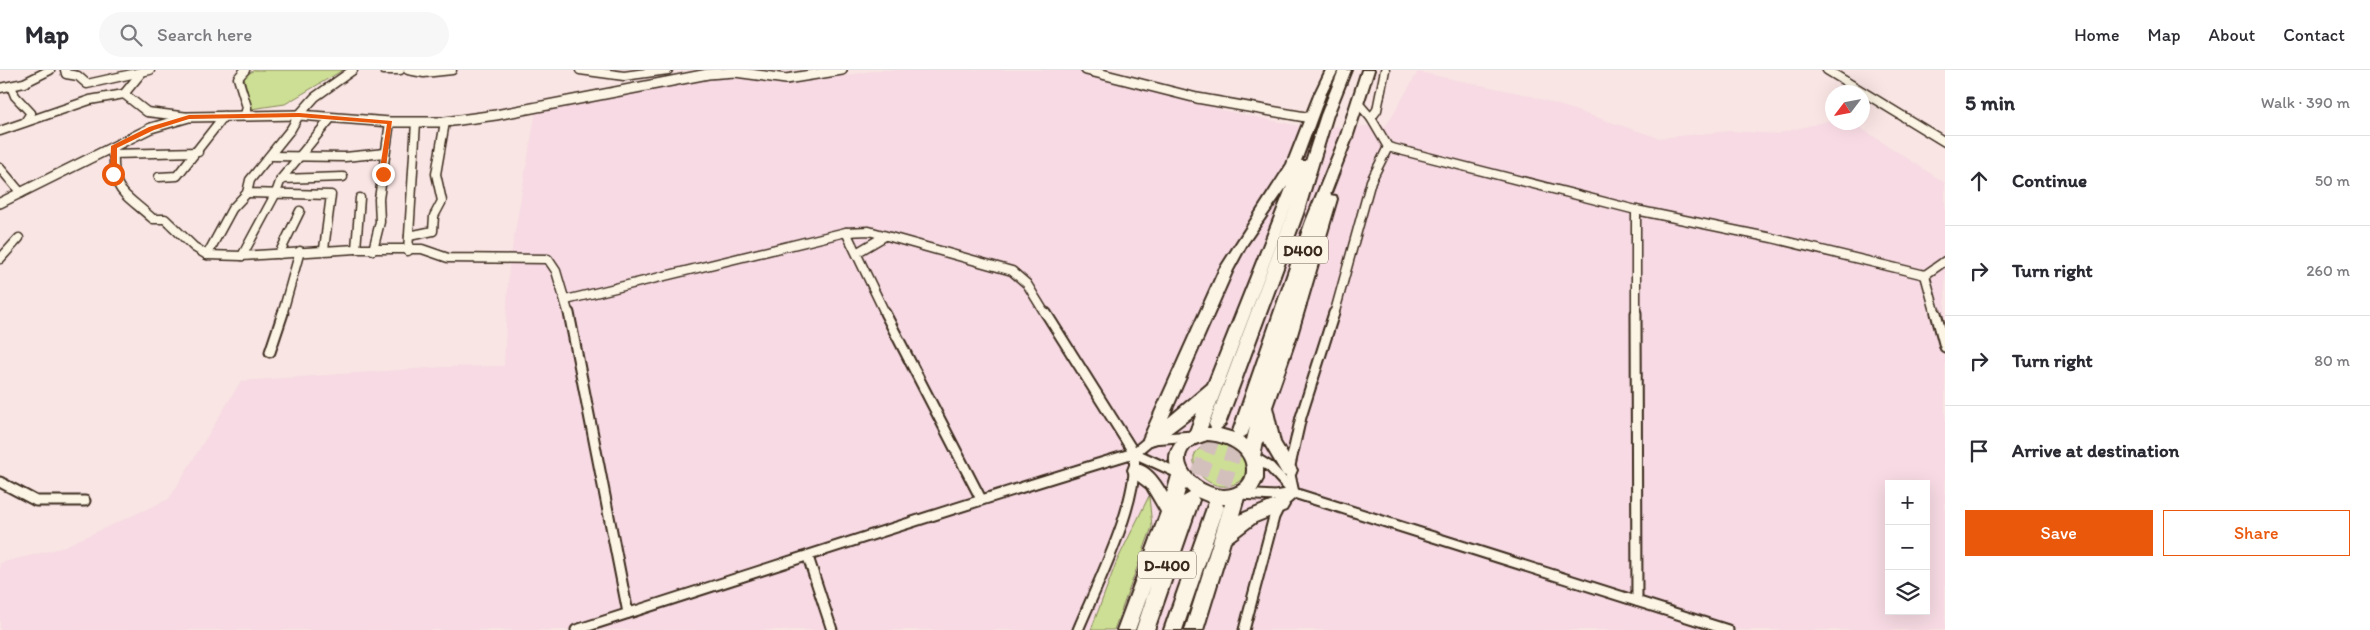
<!DOCTYPE html>
<meta charset="utf-8">
<style>
body{margin:0;font-family:Itim,sans-serif;background:#f7f7f7;color:#2b2b33}
.controls{position:absolute;right:15px;bottom:15px;display:grid;overflow:hidden;border-radius:0px;box-shadow:0 5px 20px #0002}
.controls button{width:45px;height:45px;display:grid;place-items:center;padding:0;border:0;border-bottom:1px solid #e1e1e2;background:#fff;color:#2b2b33;font:25px sans-serif}
.compass{position:absolute;left:1825px;top:15px;width:45px;height:45px;border-radius:50%;background:#fff;box-shadow:0 5px 20px #0002;rotate:238deg}
.stop{position:absolute;width:15px;height:15px;margin:-11px;border:4px solid #ea580c;border-radius:50%;background:#fff}
.stop.end{background:#ea580c;border-color:#fff;box-shadow:0 1px 5px #0008}
.list{margin:0;padding:0;list-style:none}
h2{display:flex;justify-content:space-between;align-items:center;height:65px;margin:0;padding:0 20px;font-size:21px}
h2 small{font-size:16px;font-weight:400;color:#7c7c81}
.list li{display:grid;grid-template-columns:32px 1fr auto;gap:15px;align-items:center;box-sizing:border-box;height:90px;padding:0 20px;border-top:1px solid #e1e1e2}
.list b{display:block;font-size:19px;white-space:nowrap}
.list em{font-size:16px;font-style:normal;color:#7c7c81}
.actions{display:flex;gap:10px;padding:15px 20px}
.actions a{flex:1;padding:11px 0;border:1px solid #ea580c;border-radius:0px;text-align:center;font-size:18px;color:#ea580c}
.actions .main{background:#ea580c;color:#fff}
.icon{flex:none;width:28px;height:28px;fill:none;stroke:currentColor;stroke-width:2;stroke-linecap:round;stroke-linejoin:round}
.map{position:relative;flex:none;width:1945px;height:560px;overflow:hidden}
header{display:flex;align-items:center;gap:30px;box-sizing:border-box;height:70px;padding:0 25px;background:#fff;border-bottom:1px solid #e1e1e2}
header strong{font-size:24px}
nav{display:flex;gap:28px;margin-inline-start:auto;font-size:18px}
.search{width:350px;height:45px;background:#f7f7f7;display:flex;align-items:center;gap:12px;box-sizing:border-box;padding:0 18px;border-radius:28px;color:#7c7c81;font-size:19px}
main{display:flex}
aside{flex:1;background:#fff}
.map>svg:first-child{display:block}
</style>
<header>
<strong>Map</strong>
<div class="search"><svg class="icon" aria-label="search" viewBox="0 0 24 24"><circle cx="10" cy="10" r="6"/><path d="M15 15l6 6"/></svg>Search here</div>
<nav><a>Home</a><a>Map</a><a>About</a><a>Contact</a></nav>
</header>
<main>
<div class="map">
<svg width="1945" height="560" viewBox="0 0 1945 560">
<rect width="100%" height="100%" fill="#f9e5e4"/>
<filter id="ink" filterUnits="userSpaceOnUse"><feTurbulence type="fractalNoise" baseFrequency=".02" numOctaves="2"/><feDisplacementMap in="SourceGraphic" scale="10" xChannelSelector="R" yChannelSelector="G"/><feConvolveMatrix kernelMatrix="1 2 1 2 8 2 1 2 1" color-interpolation-filters="sRGB"/></filter>
<g filter="url(#ink)">
<path fill="#f7dae3" fill-rule="evenodd" d="M879 0H1077L1226 41 1304 57 1386 56 1418 2 1528 25 1659 68 1730 61 1776 64 1832 50V52L1853 53 1945 113V560H0V493L61 478 169 429 241 311 443 297 504 296 509 196 536 41 711 8 750 9 795 14ZM1889 414H1926V541H1889Z"/>
<g fill="#cddf94" stroke="#848459">
<polygon points="254,0 343,0 285,34 251,39 244,7"/>
<path d="M1219 373 1236 379 1246 391V405C1215 442 1162 376 1219 373Z"/>
<polygon points="1149,426 1152,457 1114,560 1091,560 1116,493"/>
</g>
<g fill="none" stroke-linecap="round" stroke-linejoin="round">
<g stroke="#d3c0bc" stroke-width="16" stroke-dasharray="16 8" stroke-linecap="butt">
<polyline points="1191,428 1217,354"/>
<polyline points="1215,437 1241,361"/>
</g>
<defs>
<g id="minor-far1">
<polyline points="65,0 66,4 78,6 87,14 150,0"/>
<polyline points="245,0 238,8 247,37 245,45"/>
<polyline points="384,0 400,0"/>
<polyline points="408,0 424,3 452,0"/>
<polyline points="580,0 624,6 668,0"/>
<polyline points="1827,0 1945,72"/>
<polyline points="142,2 124,24 147,42 189,47"/>
<polyline points="11,16 15,26 31,43 25,52"/>
<polyline points="0,18 24,13 50,0"/>
<polyline points="1358,33 1371,48 1388,77"/>
<polyline points="1371,48 1377,40 1385,0"/>
<polyline points="0,61 90,30 124,24"/>
<path d="M114 77C112 123 121 120 153 149H165L194 177 207 185 242 186 356 179H422L448 188 548 189 556 201 569 245"/>
<polyline points="112,84 198,82"/>
<polyline points="271,86 345,87 385,83"/>
<polyline points="0,98 21,123"/>
<polyline points="159,107 177,106 224,46"/>
<polyline points="281,109 343,107"/>
<polyline points="1636,140 1636,245"/>
<polyline points="846,162 886,245"/>
<polyline points="409,166 433,161 434,146 442,131 436,104 445,52"/>
<polyline points="324,179 331,125 247,123 250,110 291,59 299,45 315,27 353,0"/>
<polyline points="356,179 360,128"/>
<polyline points="373,180 380,152 379,129 390,52"/>
<polyline points="408,181 416,52"/>
<polyline points="858,182 885,166"/>
<polyline points="279,184 300,141"/>
<polyline points="207,185 232,139 247,123"/>
<polyline points="242,186 276,123 281,109 331,48"/>
<polyline points="0,189 19,168"/>
<polyline points="1925,205 1936,245"/>
<polyline points="566,230 846,162 869,161 1012,201 1027,214 1046,245"/>
<polyline points="282,245 300,181"/>
<polyline points="1334,245 1371,111 1388,77 1636,140 1772,168 1925,205 1945,191"/>
</g>
<g id="minor">
<polyline points="569,243 628,543"/>
<polyline points="885,243 981,429"/>
<polyline points="1046,243 1134,383 1180,404"/>
<polyline points="1636,243 1637,531"/>
<polyline points="1936,243 1945,277"/>
<polyline points="270,282 283,243"/>
<polyline points="1254,387 1270,397 1292,421"/>
<polyline points="0,412 36,431 85,431"/>
<polyline points="1240,424 1275,426 1294,423 1728,560"/>
<polyline points="808,487 832,560"/>
<path d="M576 560C762 501 947 439 1134 383"/>
<path d="M1078 560C1097 514 1140 431 1134 383L1151 369 1193 366"/>
<polyline points="1244,560 1274,447 1280,435 1294,423 1289,400 1301,347 1334,243"/>
</g>
<g id="tertiary">
<polyline points="1086,0 1197,28 1311,48"/>
<polyline points="0,133 151,58 189,47 299,45 390,52 445,52 496,45 708,4 735,2 786,9 842,0"/>
</g>
<path id="trunk" d="M1326 0H1338L1326 23 1301 91H1306L1321 45 1339 0H1351L1333 45 1303 144 1225 354 1220 359 1234 363 1233 361 1306 151 1340 68 1362 0H1374L1352 68 1330 125 1336 126 1337 129 1297 265 1272 337 1280 372 1297 400 1295 405 1289 407 1283 405 1263 371 1260 387 1263 394V409L1257 420 1244 428 1239 445 1280 428 1286 430 1289 435 1286 440 1256 452 1230 472 1203 560H1185L1225 434H1222L1224 437 1182 560H1164L1209 432 1197 427 1199 430 1154 560H1136L1151 515 1135 560H1117L1161 442 1147 418 1130 405 1128 400 1130 395C1147 390 1160 411 1167 423L1173 402C1165 386 1173 370 1189 364L1197 343 1157 373 1151 375 1145 373 1143 369 1219 200 1287 94 1315 23ZM1287 116 1208 314 1168 348 1233 200 1247 174ZM1295 125 1209 354 1211 358H1207ZM1250 357 1247 370 1242 367 1247 365ZM1207 370C1224 371 1246 379 1247 399 1247 405 1246 409 1242 413 1218 436 1166 396 1192 376 1196 373 1203 372 1207 370ZM1186 419 1190 423 1183 427 1185 420Z"/>
</defs>
<use href="#minor-far1" stroke="#3b2a1e" stroke-width="11"/>
<use href="#minor" stroke="#3b2a1e" stroke-width="13"/>
<use href="#tertiary" stroke="#3b2a1e" stroke-width="12"/>
<use href="#trunk" stroke="#3b2a1e" stroke-width="4"/>
<use href="#minor-far1" stroke="#fcf5e5" stroke-width="8"/>
<use href="#minor" stroke="#fcf5e5" stroke-width="9"/>
<use href="#tertiary" stroke="#fcf5e5" stroke-width="9"/>
<use href="#trunk" fill="#fcf5e5" fill-rule="evenodd"/>
</g>
</g>
<polygon fill="#ea580c" points="299,43 392,51 385,105 379,104 387,54 299,47 189,49 154,60 117,78 117,104 113,106 110,104 111,76 149,57 189,45"/>
<g text-anchor="middle" stroke-width="4" stroke-linejoin="round" paint-order="stroke">
<g fill="#fcf5e5" stroke="#75675a" stroke-width="1">
<rect x="1278" y="166.5" width="50" height="27" rx="4"/>
<rect x="1138" y="481.5" width="58" height="27" rx="4"/>
</g>
<g font-size="16" font-weight="bold" fill="#3b2a1e">
<text x="1303" y="186">D400</text>
<text x="1167" y="501">D-400</text>
</g>
</g>
</svg>
<div class="controls">
<button>+</button>
<button>−</button>
<button><svg class="icon" aria-label="layers" viewBox="0 0 24 24"><path d="M12 4l9 5-9 5-9-5zM3 14l9 5 9-5"/></svg></button>
</div>
<svg class="compass" viewBox="-18 -18 36 36"><path d="M0-13l5 13h-10z" fill="#e53935"/><path d="M0 13l5-13h-10z" fill="#7c7c81"/></svg>
<div class="stop" style="left:113px;top:104px"></div>
<div class="stop end" style="left:383px;top:104px"></div>
</div>
<aside>
<h2>5 min<small>Walk · 390 m</small></h2>
<ul class="list">
<li><svg class="icon" aria-label="ahead" viewBox="0 0 24 24"><path d="M12 20V5M6 11l6-6 6 6"/></svg><div><b>Continue</b></div><em>50 m</em></li>
<li><svg class="icon" aria-label="right" viewBox="0 0 24 24"><path d="M7 20v-9h11M14 6l5 5-5 5"/></svg><div><b>Turn right</b></div><em>260 m</em></li>
<li><svg class="icon" aria-label="right" viewBox="0 0 24 24"><path d="M7 20v-9h11M14 6l5 5-5 5"/></svg><div><b>Turn right</b></div><em>80 m</em></li>
<li><svg class="icon" aria-label="arrive" viewBox="0 0 24 24"><path d="M6 21V4h12l-3 4 3 4H6"/></svg><div><b>Arrive at destination</b></div></li>
</ul>
<div class="actions"><a class="main">Save</a><a>Share</a></div>
</aside>
</main>
